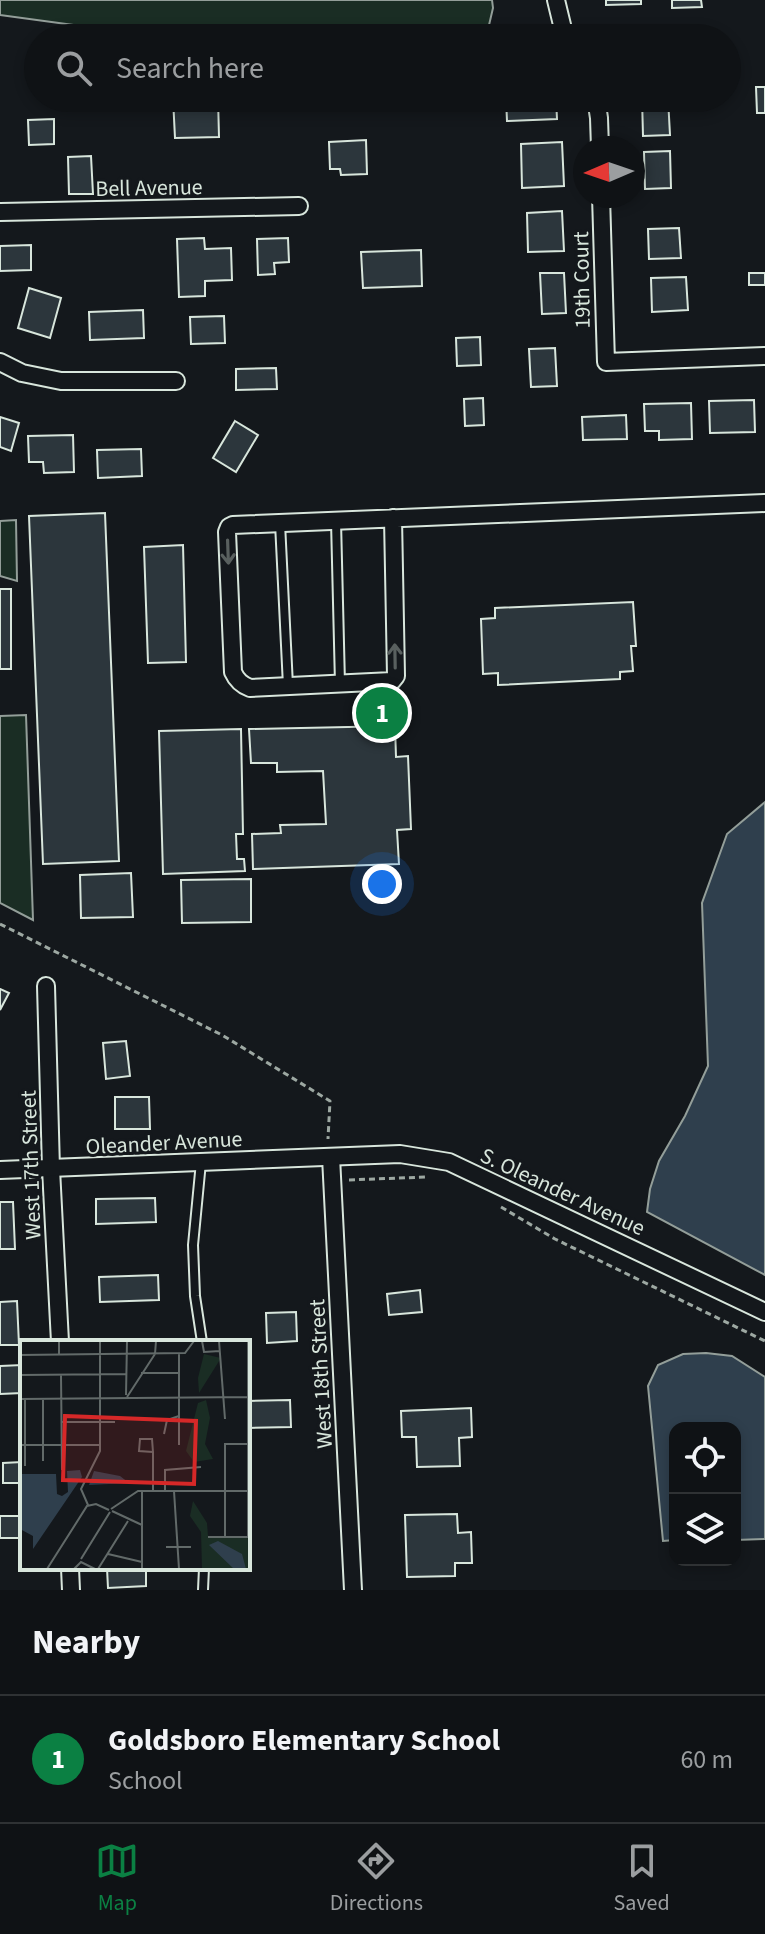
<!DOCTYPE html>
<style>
body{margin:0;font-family:"Source Sans 3",sans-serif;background:#1d2022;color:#f1f3f6}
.controls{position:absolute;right:24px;bottom:24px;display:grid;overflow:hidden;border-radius:16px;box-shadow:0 4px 12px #0003}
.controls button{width:72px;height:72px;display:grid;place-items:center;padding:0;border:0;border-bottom:2px solid #2f3234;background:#0f1215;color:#f1f3f6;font:40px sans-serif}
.compass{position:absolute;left:573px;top:136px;width:72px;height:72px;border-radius:50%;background:#0f1215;box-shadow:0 4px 12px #0003;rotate:268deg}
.you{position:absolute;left:382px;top:884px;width:28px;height:28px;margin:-20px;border:6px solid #fff;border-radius:50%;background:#1a73e8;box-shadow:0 0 0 12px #1a73e833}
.badge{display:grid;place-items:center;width:52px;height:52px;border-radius:50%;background:#0b8043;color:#fff;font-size:26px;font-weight:700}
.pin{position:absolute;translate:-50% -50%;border:4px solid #fff;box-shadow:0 2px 8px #0006}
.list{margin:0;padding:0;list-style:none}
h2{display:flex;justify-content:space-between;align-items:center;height:104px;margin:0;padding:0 32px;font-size:34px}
h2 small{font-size:26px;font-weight:400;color:#9b9ea0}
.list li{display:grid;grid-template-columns:52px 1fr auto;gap:24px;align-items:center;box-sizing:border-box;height:128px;padding:0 32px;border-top:2px solid #2f3234}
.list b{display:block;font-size:30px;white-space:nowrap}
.list p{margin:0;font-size:26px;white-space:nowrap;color:#9b9ea0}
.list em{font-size:26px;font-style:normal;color:#9b9ea0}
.icon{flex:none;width:44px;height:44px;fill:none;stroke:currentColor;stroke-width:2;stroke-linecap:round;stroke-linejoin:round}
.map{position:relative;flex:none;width:765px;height:1590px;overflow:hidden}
.search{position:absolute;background:#0f1215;box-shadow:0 4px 12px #0003;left:24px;right:24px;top:24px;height:88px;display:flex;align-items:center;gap:20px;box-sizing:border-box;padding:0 28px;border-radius:44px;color:#9b9ea0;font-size:30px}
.sheet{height:232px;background:#0f1215}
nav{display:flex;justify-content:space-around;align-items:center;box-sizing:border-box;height:112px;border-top:2px solid #2f3234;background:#0f1215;font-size:22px;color:#9b9ea0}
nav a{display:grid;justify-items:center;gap:4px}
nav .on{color:#0b8043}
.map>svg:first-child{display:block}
</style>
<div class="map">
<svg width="765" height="1590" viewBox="0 0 765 1590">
<rect width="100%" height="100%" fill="#14181c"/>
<g fill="#1a2d24" stroke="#939e99" stroke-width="2">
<polygon points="0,0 492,0 493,8 486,38 237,38 224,31 103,29 0,15"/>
<polygon points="300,98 440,98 428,103 364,111"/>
<polygon points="16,520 17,581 0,576 0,521"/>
<polygon points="26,715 33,920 0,903 0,716"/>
</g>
<g fill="#2f3f4d" stroke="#939e99" stroke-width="2">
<polygon points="765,802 765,1275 647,1212 650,1189 659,1161 685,1116 708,1066 702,903 727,834"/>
<polygon points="706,1353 732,1356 765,1377 765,1539 735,1540 735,1428 675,1428 675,1540 663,1541 648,1386 658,1365 683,1354"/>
</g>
<g fill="#2c363c" stroke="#d8e6dc" stroke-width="2">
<polygon points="606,0 641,0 641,4 606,5"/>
<polygon points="672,0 701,0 702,7 672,8"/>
<polygon points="756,87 765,87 765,113 757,113"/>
<polygon points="173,98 218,98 219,137 175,138"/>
<polygon points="506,98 556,98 557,119 507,121"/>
<polygon points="642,98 668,98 670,135 643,136"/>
<polygon points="54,119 54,144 29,145 28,120"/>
<polygon points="366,140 367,174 341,175 340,169 330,169 329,142"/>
<polygon points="562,142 564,186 522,188 521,144"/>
<polygon points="670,151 671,188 645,189 644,152"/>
<polygon points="91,156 93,194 69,194 68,157"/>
<polygon points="562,211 564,251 528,252 527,213"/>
<polygon points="679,228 681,258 649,259 648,229"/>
<polygon points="204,238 205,249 231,248 232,280 205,281 205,296 179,297 177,239"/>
<polygon points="288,238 289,262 274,263 275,274 258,275 257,239"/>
<polygon points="31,245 31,270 0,271 0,246"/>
<polygon points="421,250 422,286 363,288 361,252"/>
<polygon points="540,273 564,273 566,313 542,314"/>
<rect x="749" y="273" width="16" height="12"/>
<polygon points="686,277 688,310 652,312 651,278"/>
<polygon points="29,288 61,298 50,338 18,328"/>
<polygon points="143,310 144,338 90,340 89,312"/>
<polygon points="224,316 225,343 191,344 190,317"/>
<polygon points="480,337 481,365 457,366 456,338"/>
<polygon points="555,348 557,386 531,387 529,349"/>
<polygon points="276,368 277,389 236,390 236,369"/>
<polygon points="483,398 484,425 465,426 464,399"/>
<polygon points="754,400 755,432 710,433 709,401"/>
<polygon points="691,403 692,439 659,440 659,431 645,431 644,404"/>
<polygon points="626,415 627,439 583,440 582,417"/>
<polygon points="0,417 19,423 11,451 0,447"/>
<polygon points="235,421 258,435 236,472 213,458"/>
<polygon points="73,435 74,472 44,473 43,462 29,462 28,436"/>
<polygon points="141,449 142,476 98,478 97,450"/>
<polygon points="105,513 119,861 43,864 29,516"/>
<polygon points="183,545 186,662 148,663 144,547"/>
<rect x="0" y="589" width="11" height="80"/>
<polygon points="633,602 636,646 631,646 633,671 620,672 620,679 498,685 498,673 483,674 481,619 495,618 495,608"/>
<polygon points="395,726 396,757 408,756 411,829 397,830 399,864 253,869 252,834 281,833 280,825 326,824 323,771 277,772 277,763 251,763 249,729"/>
<polygon points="241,729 243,834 236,834 237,859 244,859 245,871 163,874 159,731"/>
<polygon points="131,873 133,917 81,918 80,875"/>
<polygon points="251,879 251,922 182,923 181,880"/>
<polygon points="0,989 9,993 0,1010"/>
<polygon points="126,1041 130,1076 106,1079 103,1043"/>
<polygon points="115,1097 149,1097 150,1129 115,1129"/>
<polygon points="155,1198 156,1222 96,1224 96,1199"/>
<polygon points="0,1202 13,1202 15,1249 0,1249"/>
<polygon points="158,1275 159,1300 100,1302 99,1277"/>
<polygon points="420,1290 422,1312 389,1315 387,1294"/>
<polygon points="17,1301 19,1345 0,1345 0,1302"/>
<polygon points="296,1312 297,1341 267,1343 266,1313"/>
<polygon points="22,1365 22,1393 0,1394 0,1366"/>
<polygon points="290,1400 291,1427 248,1428 248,1401"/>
<polygon points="471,1408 472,1437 459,1438 460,1466 417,1467 416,1437 402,1437 401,1411"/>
<polygon points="22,1462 22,1483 3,1483 3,1463"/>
<polygon points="457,1514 458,1533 471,1532 472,1563 455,1563 455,1576 407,1577 405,1515"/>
<rect x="0" y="1516" width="22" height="22"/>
<polygon points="107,1568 146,1568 146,1586 108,1588"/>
</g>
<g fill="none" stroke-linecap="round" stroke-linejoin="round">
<defs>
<g id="lane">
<polyline points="336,521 340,684"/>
<polyline points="280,523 288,686"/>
<polyline points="201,1162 193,1245 195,1296 202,1342"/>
<polyline points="203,1590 204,1568"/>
</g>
<g id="street">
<polyline points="556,0 563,29 569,38"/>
<polyline points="596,98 599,118 600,148"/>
<polyline points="601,196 606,362 765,356"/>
<polyline points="0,212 299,206"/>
<polyline points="0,362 22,373 61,381 176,381"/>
<path d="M393 518 396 676 392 681 250 688C242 685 237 681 233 672L227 532 229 527 233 525 765 503"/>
<polyline points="46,986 51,1169 60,1342"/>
<polyline points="331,1157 353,1590"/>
<polyline points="0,1170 400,1154 449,1162 765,1312"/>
<polyline points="70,1568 71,1590"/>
</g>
</defs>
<use href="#lane" stroke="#d8e6dc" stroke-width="12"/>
<use href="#street" stroke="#d8e6dc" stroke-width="20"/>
<g stroke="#9da8a2" stroke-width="3" stroke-dasharray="6 4" stroke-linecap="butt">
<polyline points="0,924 222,1035 330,1101 328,1139"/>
<polyline points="349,1180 425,1177"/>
<polyline points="501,1207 555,1239 765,1341"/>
</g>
<use href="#lane" stroke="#14181c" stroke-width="8"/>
<use href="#street" stroke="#14181c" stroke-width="16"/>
</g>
<defs><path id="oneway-shaft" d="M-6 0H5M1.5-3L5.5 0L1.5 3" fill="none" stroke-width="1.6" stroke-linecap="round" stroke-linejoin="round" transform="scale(2)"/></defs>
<g stroke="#59605f">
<use href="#oneway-shaft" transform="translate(228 552) rotate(88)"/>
<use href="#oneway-shaft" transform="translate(395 656) rotate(-91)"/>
</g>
<g text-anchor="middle" stroke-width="6" stroke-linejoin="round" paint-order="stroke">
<g font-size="22" fill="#d8e6dc" stroke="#14181c">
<text transform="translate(149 187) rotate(-1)" y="8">Bell Avenue</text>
<text transform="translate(581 280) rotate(-91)" y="8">19th Court</text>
<text transform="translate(164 1142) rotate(-3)" y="8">Oleander Avenue</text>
<text transform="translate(30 1165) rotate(-92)" y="8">West 17th Street</text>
<text transform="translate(563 1191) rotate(25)" y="8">S. Oleander Avenue</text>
<text transform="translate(320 1374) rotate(-93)" y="8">West 18th Street</text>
</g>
</g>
<g transform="translate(20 1340)">
<rect width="230" height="230" fill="#14181c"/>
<path d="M184 14 201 18 179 53 178 38ZM186 60 190 78 185 104 193 119 174 122 166 111 178 63ZM173 161 187 183 188 196 230 198V229H182L181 192 170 176Z" fill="#1a2d24"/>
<path d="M60 130 62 137 13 209V196L0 189V134H36L37 154 42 156 48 152 47 131ZM74 131 100 136 109 143 69 145ZM198 201 222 214 226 229H214L189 205Z" fill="#2f3f4d"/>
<path fill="none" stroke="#626a69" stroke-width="2" d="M182 1 184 12 200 11M199 1 205 79M228 1V197M39 14V1H174M0 15 165 13 174 1M121 33H159M0 35 107 34M41 35 42 130M106 55 107 1M107 57 135 14 136 1M0 59 228 57M5 59V126M23 59V121M42 82H95M144 94 147 80 159 76M0 105H80M159 105V13M133 112 119 111 120 99H132L133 112V151M145 150V130L181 127M122 151V229M154 151 159 229M68 165 61 149 80 111V1M91 169 118 151H228M92 171 122 185M188 197H228M205 197V104H229M146 207H171M88 214 122 222M61 219 90 172M27 229 67 166 76 164 89 170M54 229 61 222 75 229M78 229 108 181"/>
<path fill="#d62828" fill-opacity="0.15" stroke="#d62828" stroke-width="4" d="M45 76 176 81 174 144 43 140Z"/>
<rect width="230" height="230" fill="none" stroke="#d8e6dc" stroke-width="4"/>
</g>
</svg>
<div class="controls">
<button><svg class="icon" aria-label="locate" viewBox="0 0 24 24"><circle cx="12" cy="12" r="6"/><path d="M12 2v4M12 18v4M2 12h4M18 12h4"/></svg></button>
<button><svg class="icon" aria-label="layers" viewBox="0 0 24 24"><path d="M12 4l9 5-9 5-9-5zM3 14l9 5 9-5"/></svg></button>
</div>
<svg class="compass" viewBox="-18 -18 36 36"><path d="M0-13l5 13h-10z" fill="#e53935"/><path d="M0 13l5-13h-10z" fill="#9b9ea0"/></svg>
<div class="you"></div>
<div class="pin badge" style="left:382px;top:713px">1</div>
<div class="search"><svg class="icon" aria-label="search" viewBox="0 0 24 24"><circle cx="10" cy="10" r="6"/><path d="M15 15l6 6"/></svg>Search here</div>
</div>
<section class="sheet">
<h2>Nearby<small></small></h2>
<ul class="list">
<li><span class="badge">1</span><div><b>Goldsboro Elementary School</b><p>School</p></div><em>60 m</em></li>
</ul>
</section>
<nav>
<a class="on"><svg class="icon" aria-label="map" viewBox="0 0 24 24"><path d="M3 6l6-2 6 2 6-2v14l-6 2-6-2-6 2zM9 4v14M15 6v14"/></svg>Map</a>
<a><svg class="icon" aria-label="directions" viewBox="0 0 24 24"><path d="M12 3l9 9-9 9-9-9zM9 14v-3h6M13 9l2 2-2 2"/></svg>Directions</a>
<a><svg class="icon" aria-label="saved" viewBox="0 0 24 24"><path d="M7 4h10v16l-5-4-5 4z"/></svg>Saved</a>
</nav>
